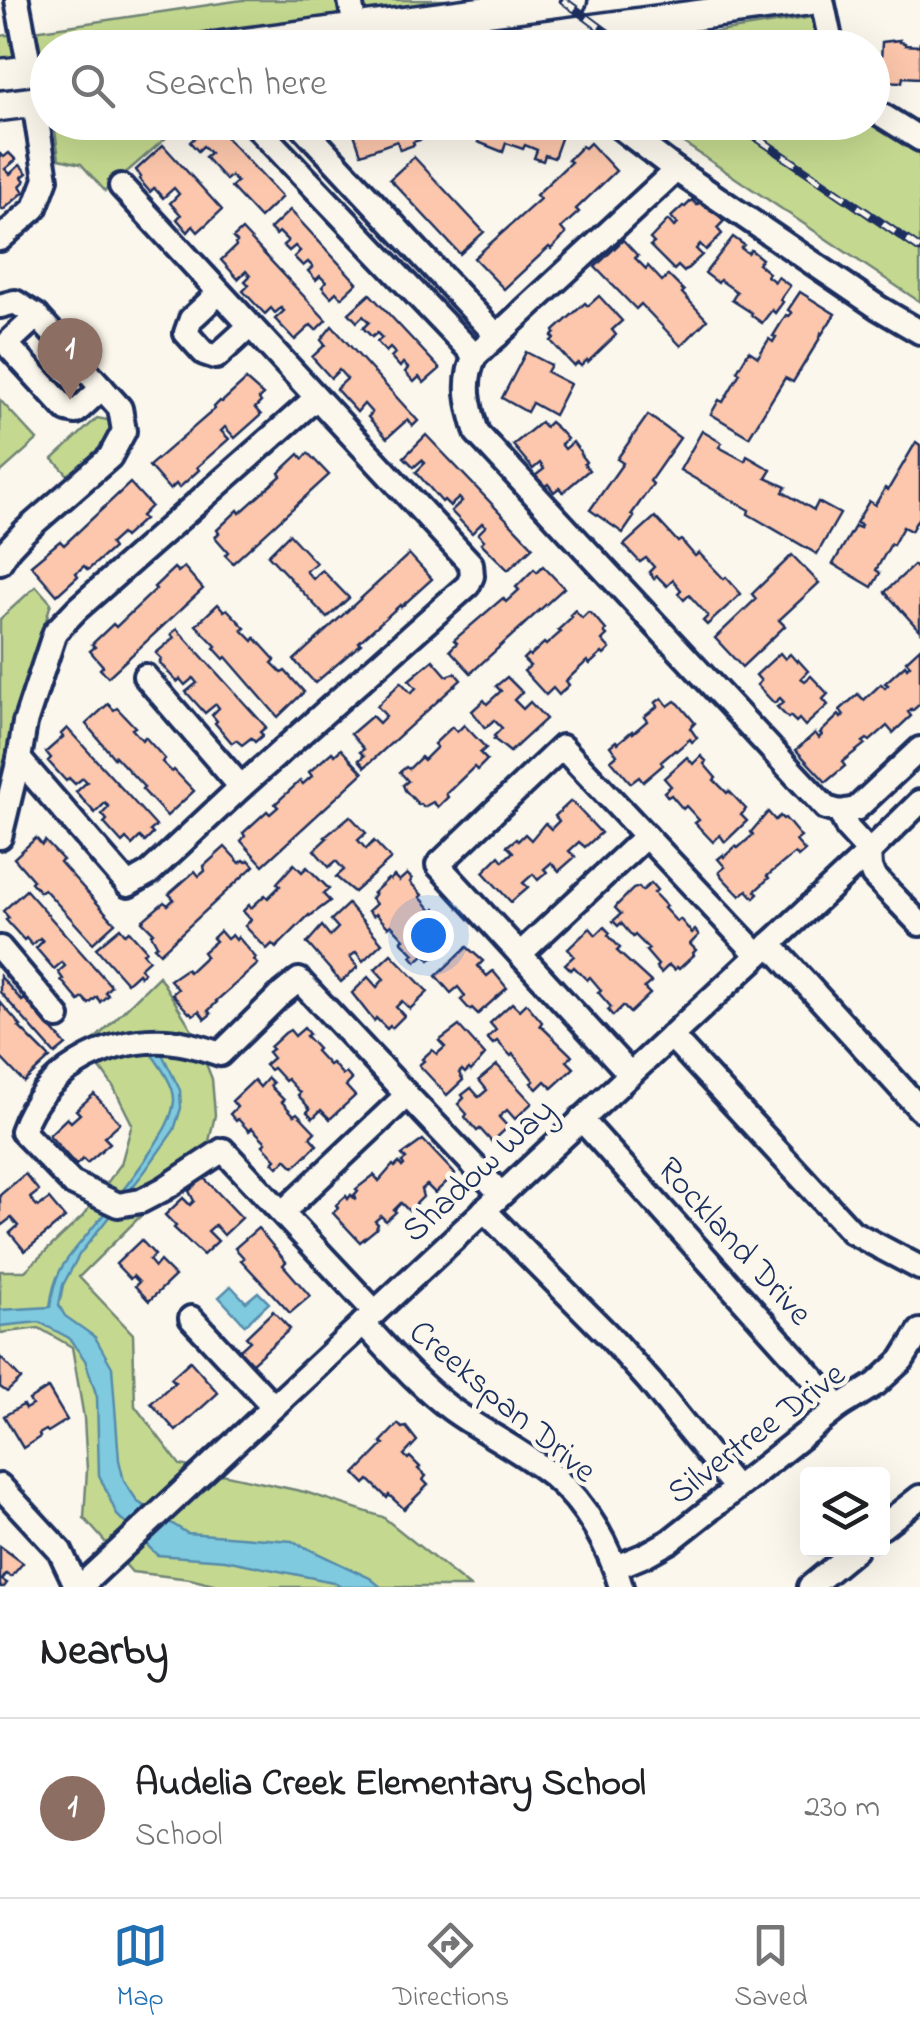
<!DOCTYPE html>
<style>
body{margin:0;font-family:"Indie Flower",sans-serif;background:#f6f6f6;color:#202124}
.controls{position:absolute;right:30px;bottom:30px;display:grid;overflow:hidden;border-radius:10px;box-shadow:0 10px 40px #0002}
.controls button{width:90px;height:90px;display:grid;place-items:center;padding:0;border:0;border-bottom:2px solid #e0e0e0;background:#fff;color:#202124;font:50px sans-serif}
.you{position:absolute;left:428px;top:935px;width:35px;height:35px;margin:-25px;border:8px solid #fff;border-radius:50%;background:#1a73e8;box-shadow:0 0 0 15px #1a73e833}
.badge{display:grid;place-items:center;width:65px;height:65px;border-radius:50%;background:#1f6fb2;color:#fff;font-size:32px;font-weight:700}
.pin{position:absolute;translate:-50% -82px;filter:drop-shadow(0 2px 5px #0008)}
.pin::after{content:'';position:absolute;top:52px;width:35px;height:30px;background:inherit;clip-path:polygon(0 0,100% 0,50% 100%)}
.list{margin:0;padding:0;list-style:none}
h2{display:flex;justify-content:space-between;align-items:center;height:130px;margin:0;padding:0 40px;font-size:42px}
h2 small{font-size:32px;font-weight:400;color:#757577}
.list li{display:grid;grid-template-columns:65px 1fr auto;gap:30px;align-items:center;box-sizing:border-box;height:180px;padding:0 40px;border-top:2px solid #e0e0e0}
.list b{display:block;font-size:38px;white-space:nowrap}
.list p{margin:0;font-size:32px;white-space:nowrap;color:#757577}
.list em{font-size:32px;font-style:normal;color:#757577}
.icon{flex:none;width:55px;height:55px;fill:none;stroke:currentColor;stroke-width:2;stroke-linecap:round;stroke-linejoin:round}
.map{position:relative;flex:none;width:920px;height:1587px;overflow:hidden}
.search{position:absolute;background:#fff;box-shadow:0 10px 40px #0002;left:30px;right:30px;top:30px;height:110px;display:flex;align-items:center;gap:25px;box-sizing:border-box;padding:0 35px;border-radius:55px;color:#757577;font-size:38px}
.sheet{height:310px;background:#fff}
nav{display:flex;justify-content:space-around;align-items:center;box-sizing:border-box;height:140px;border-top:2px solid #e0e0e0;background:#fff;font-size:28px;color:#757577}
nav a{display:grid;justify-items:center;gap:5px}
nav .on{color:#1f6fb2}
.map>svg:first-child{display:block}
</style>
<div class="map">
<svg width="920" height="1587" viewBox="0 0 920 1587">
<rect width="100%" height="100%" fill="#fbf7ec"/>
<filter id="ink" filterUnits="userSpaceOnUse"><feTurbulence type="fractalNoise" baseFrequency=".01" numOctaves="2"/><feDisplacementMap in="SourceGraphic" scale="20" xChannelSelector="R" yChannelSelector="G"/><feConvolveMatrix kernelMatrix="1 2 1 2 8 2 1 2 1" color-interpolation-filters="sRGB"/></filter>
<g filter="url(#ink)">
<g fill="#c4d98f" stroke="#708476" stroke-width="2.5">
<polygon points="242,0 477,0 126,47 48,48 47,58 0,64 0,36"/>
<polygon points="819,16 823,48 589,48 674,39"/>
<polygon points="54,123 183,123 105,191 81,164 59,159"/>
<polygon points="654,123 870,123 920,153 920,302"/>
<polygon points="0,400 37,440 0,473"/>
<polygon points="97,418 113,421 116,434 70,477 53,459"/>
<polygon points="36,586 51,603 0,777 0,619"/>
<polygon points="159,976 194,1033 212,1079 215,1115 207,1150 79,1277 133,1334 135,1406 180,1465 305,1492 383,1517 470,1587 221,1587 190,1579 132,1572 84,1518 87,1470 84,1418 72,1347 39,1328 0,1333 0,1271 25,1271 83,1216 121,1164 132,1124 113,1086 86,1048"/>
</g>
<g fill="#7fcadf" stroke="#578cab" stroke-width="2.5">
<path d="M146 1046H158L180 1090 181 1108 174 1130 145 1171 79 1255 63 1285 59 1305 65 1316 95 1337 112 1367 119 1460 124 1481 138 1502 187 1533 292 1541 370 1578 381 1587H341L333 1582 225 1560 157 1555 117 1515 99 1475 97 1397 85 1360 69 1338 39 1322 0 1326V1310L50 1307C55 1265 70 1257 94 1226 114 1202 134 1177 151 1151 161 1135 172 1120 174 1101 175 1083 155 1060 146 1046Z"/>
<polygon points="231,1286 246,1302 258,1292 269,1303 245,1325 219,1297"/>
</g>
<g fill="#fcc7ac" stroke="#1b2f5e" stroke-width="2.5">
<polygon points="900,40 900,42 905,43 905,45 919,46 920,42 920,81 919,78 903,77 902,82 880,81 882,42"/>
<polygon points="212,122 282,197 260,218 231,187 237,182 231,176 226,180 205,157 210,153 203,146 198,151 190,142"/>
<polygon points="350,122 432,122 436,135 413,142 414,145 400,150 397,141 361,154"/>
<polygon points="447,122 567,122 554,158 545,155 543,161 534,158 537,150 525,145 523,149 506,143 503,152 478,142 481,135 470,131 468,137 445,128"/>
<polygon points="590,143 616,171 576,209 579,212 561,228 566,234 551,249 549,247 504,289 474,258 540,199 536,195 571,162 568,160 582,146 585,148"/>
<polygon points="163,145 222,210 198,232 193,226 188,232 177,219 181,215 170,203 179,194 174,188 163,198 154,188 150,192 139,179 141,177 136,170"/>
<polygon points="9,153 16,160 5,169 10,174 20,165 27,173 22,177 25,181 20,186 24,192 3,210 0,207 0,154 4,157"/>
<polygon points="414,157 484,232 460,254 390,179"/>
<polygon points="703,199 724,221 717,228 722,234 706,250 700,244 696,249 702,255 684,272 678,266 674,270 650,246 654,243 650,239 668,220 674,227 678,224 671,217 683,206 685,207 692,200 697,205"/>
<polygon points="290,210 357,283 341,298 336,292 331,297 322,287 326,282 320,276 316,280 308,271 313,267 308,262 303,266 294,257 300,251 295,246 289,251 283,245 288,241 279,232 276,235 270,229"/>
<polygon points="242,230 326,320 316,330 311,325 295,340 275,319 284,311 281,308 275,313 271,308 265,314 243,291 249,285 245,281 250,276 246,271 238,279 221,260 236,246 235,244 237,242 233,238"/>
<polygon points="733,237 744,245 741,248 748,253 751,250 762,259 758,264 769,273 767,276 775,282 778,277 790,286 780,300 783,302 775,313 772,310 762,323 751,315 752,313 732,300 737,292 720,280 718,283 705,273"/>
<polygon points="623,240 638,256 635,258 646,269 648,266 662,281 668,275 684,291 682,293 707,320 681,346 641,304 636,309 595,267"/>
<polygon points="800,292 835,314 822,334 821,333 820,338 793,382 785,378 749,437 711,414 719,400 723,402 740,373 737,371 749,351 758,357 769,339 773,342 776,337 773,336 786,315 789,316 792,313 788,310"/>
<polygon points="370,294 440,369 424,383 419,377 414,382 405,372 408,368 403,363 400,367 391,357 395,353 390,348 386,352 377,342 382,338 377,333 372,337 363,328 369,322 363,316 357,322 349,313"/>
<polygon points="599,296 622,321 612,330 616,335 588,362 587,360 581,366 578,363 574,366 551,341 554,338 552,336 555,333 554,331 585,303 588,306"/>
<polygon points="332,326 418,421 413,426 407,420 387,438 368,417 372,413 364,404 357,412 336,389 347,379 339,370 331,378 312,357 325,345 321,340"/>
<polygon points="526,352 551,365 547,372 570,384 554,415 532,403 527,412 502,398"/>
<polygon points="246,380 263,395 259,399 261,402 255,408 261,415 235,438 225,427 221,431 229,439 197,467 199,470 179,488 176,484 170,490 149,466 215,409 214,407 220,401 222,402"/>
<polygon points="648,415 680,438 650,481 653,484 631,515 634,517 623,533 590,510 623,463 617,459"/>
<polygon points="541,422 545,427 550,422 557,428 567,439 561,444 565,449 573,442 581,453 580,454 586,462 584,464 589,470 563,492 559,488 554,492 548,484 544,487 535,476 544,469 540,463 533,469 513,445"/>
<polygon points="702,431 722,443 719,447 745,461 747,456 771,470 766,478 786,487 783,492 814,510 818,502 840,514 817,554 748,514 749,510 680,470"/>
<polygon points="426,435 533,547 508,570 481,543 484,540 478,534 486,526 482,523 472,533 451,511 462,501 459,498 450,506 444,500 442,502 416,472 425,463 422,460 414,467 404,457"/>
<polygon points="916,442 920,445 920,515 911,531 903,527 893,545 891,544 876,570 880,573 872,587 833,564 855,526 860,528 861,525 856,523 869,501 875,505 885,488 888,490"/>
<polygon points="308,453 329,475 233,563 225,555 228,552 215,537 219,533 217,530 238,510 240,513 271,485 281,476 279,473 299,454 303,459"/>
<polygon points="130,483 151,506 141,516 144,519 124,537 121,534 110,544 113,548 88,570 84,566 76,573 78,576 57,595 31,565 60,541 64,545"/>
<polygon points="655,517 678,542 681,540 695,556 699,553 724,579 726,577 741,594 707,625 703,621 708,616 689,595 684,600 678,593 681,590 673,580 667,586 657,576 654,579 649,572 654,567 646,558 640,562 624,545"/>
<polygon points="289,534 316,563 306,571 313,579 322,570 349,598 327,618 268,555"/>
<polygon points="409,554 432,579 401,607 400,605 359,642 361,644 315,683 294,660"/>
<polygon points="792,555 819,583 779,620 785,626 742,667 715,638 756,599 752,594"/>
<polygon points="914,565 920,572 920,631 885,592"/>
<polygon points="543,566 564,588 471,673 450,650 457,643 454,640 503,598 506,602 519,590 516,587 534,569 537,572"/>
<polygon points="184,567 203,589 108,677 100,669 103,666 90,651 95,647 92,644 113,624 116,627 156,589 154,587 174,568 178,572"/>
<polygon points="218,604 224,611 227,609 245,628 242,630 253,641 255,638 275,660 272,663 282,673 285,671 304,692 278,717 226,657 224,659 214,648 216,646 196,625"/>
<polygon points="575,610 582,618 588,612 593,615 606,630 604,632 607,635 602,640 610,649 604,655 602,653 590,664 587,661 566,681 569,685 559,695 553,688 546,695 524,671 530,666 523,659 528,654 530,656 544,643 546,645 561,632 558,630 572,617 570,615"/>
<polygon points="177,629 266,727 260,732 263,735 255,742 251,738 242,745 236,740 232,743 215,723 217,721 212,715 219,708 216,704 205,713 186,692 197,683 193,678 185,685 180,679 177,682 159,662 162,659 156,653 174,638 171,634"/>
<polygon points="920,648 920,704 912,711 911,709 908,712 911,716 893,733 887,726 870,741 867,739 863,742 865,744 842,762 845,766 826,782 796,750 815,733 819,738 822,735 820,733 839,715 841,718 844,715 840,710 858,694 864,700 881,684 885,688 888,685 885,683 905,665 907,668 910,665 906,661"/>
<polygon points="780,653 785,659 790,654 797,662 798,660 808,671 801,678 805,681 811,676 828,694 823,699 828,705 805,726 799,719 796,722 790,716 788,718 777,707 784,702 780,698 774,703 757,685 761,681 756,675"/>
<polygon points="433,660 447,676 455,673 461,680 365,767 359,760 364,756 360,752 364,749 351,734 372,716 379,723 386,716 377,706 401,682 411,693 416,688 409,680"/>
<polygon points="507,677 522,692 514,700 523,709 530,702 546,719 510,752 494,739 496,738 494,736 502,728 494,720 485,728 472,711 484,700 487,704 501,691 496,686"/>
<polygon points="662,698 668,706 675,701 679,704 695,723 690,728 697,738 692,742 690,739 676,751 675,750 661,762 663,765 643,782 639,777 631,783 611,760 617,755 610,746 616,741 618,743 632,731 633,733 647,721 644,717 658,706 655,703"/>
<polygon points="108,704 114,710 117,708 135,727 132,729 142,740 145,737 165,759 162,762 172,772 174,770 194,791 167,816 142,789 144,787 115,756 114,758 86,724"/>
<polygon points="464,725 486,748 480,753 487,760 477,770 474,767 446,794 448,797 438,807 433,802 424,807 421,804 419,805 405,790 403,785 408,781 400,772 406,767 409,769 421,757 424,760 437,747 434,744 452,727 457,732"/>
<polygon points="67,728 156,826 150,831 153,834 145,842 140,837 132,845 126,839 122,843 104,823 107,820 102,814 109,807 105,803 95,813 76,792 87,782 83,778 75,784 69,778 66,781 48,761 51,758 46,752 63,737 61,734"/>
<polygon points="341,749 363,773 263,865 241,841 245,836 243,833 267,811 270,814 278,807 275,804 300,781 303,784 312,776 309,772 332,752 335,755"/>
<polygon points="701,756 706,761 704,764 716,778 714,780 727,793 729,791 746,809 741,815 747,821 725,842 720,835 713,842 695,823 699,820 686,806 683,809 671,795 668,797 664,792 671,786 664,778 687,757 693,764"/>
<polygon points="571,801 601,833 585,847 579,842 569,851 575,857 559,871 551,863 544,869 547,872 538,880 533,874 523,883 528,887 511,902 483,872 499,856 503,861 513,852 507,846 516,839 518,841 525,834 531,840 545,823 551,829 559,821 555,816"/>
<polygon points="768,812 775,820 780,816 783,819 785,818 801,837 796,841 805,851 798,857 795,853 767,876 769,878 755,891 758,894 754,898 747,890 740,896 722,877 719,872 725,867 718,859 723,855 724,857 736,846 738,848 753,835 751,832"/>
<polygon points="350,816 366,833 358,840 366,849 374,841 391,859 354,892 336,877 344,870 336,861 329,867 314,850 327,838 325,837"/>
<polygon points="36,838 42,845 45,841 63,860 60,862 115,923 93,943 44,889 40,892 31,882 33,880 14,858"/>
<polygon points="225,847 240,863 244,860 246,862 249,860 254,866 160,953 154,947 157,945 151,934 153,932 142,921 164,902 168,905 174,899 169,894 195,871 199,876 205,871 204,866"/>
<polygon points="294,864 302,872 307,867 329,889 323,894 330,901 310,916 309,915 276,948 272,944 267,949 245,926 251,920 243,911 249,905 251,908 265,895 268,898 280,886 277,883"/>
<polygon points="407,874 412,879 410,882 422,895 420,897 433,912 435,909 447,922 450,920 455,926 447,934 452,939 448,943 450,945 430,960 425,954 416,962 411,956 414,954 401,941 404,939 391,925 388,927 376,914 373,916 368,911 376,904 371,898 375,894 373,893 388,879 390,880 394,876 399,881"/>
<polygon points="651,883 657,890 654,893 666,906 664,908 677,922 680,919 692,933 695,930 699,935 690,944 696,950 693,953 694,955 679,969 677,967 674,970 669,965 661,973 656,967 658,965 646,951 649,949 635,935 633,937 621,923 618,926 613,921 621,914 615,908 618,904 633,889 639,887 642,891"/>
<polygon points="26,890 111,986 105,992 108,995 100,1002 97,997 89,1004 83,998 79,1001 61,980 63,979 58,972 65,966 62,962 54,969 36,948 43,941 40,938 32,945 26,938 24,940 6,920 9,918 3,911"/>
<polygon points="348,904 382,943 363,961 356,952 350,957 358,967 341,982 307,943 322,926 330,936 338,928 331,920"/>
<polygon points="604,927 610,933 608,935 620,948 617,951 651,982 644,988 650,994 630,1013 623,1006 613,1016 608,1010 611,1007 598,992 601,990 590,977 587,980 574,967 571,970 565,964 574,956 568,949 590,928 596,935"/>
<polygon points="120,928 125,934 129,931 146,950 143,953 149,960 140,968 144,972 140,976 138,973 127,983 96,948"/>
<polygon points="220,931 227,939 232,935 236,940 238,937 256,958 254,960 258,964 216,1001 217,1002 208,1011 211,1014 205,1019 199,1011 193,1015 190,1012 189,1013 172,994 178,989 170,980 186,969 189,972 206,956 203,952 216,941 213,938"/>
<polygon points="467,947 483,961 478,966 487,976 493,971 507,988 478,1014 472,1008 470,1010 461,1000 465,996 458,987 451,993 436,976"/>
<polygon points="391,954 428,992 410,1009 402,1001 396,1007 404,1016 392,1028 390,1026 387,1029 376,1018 374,1021 352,993 368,977 377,987 384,979 375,969"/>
<polygon points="0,976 22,1001 25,999 66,1045 55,1054 0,992"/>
<polygon points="0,1002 21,1026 19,1027 50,1058 24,1082 0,1057"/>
<polygon points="512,1003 519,1010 526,1003 542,1022 540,1025 572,1056 567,1061 574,1068 552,1088 545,1081 537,1089 531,1083 534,1081 513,1054 511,1056 497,1041 493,1044 487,1038 496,1030 490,1023"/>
<polygon points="459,1026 485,1055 471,1071 469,1069 465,1073 462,1070 459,1073 463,1080 447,1095 419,1065 424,1061 422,1059 432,1050 437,1054 445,1047 439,1041"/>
<polygon points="304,1028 309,1034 306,1036 318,1049 316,1051 329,1065 332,1063 343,1075 346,1073 352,1080 346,1086 355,1096 330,1119 321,1110 313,1118 307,1112 310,1109 298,1095 300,1093 287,1079 285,1081 273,1068 270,1070 265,1065 273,1058 268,1052 272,1049 270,1047 285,1033 290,1030 295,1036"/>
<polygon points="497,1065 532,1103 515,1119 507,1110 499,1117 508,1127 492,1142 480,1129 477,1131 465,1117 467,1114 458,1104 464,1098 462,1095 471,1088 479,1097 487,1090 479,1080"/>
<polygon points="268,1078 273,1083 270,1086 284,1100 282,1102 294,1115 297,1113 315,1132 310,1137 317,1145 294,1167 286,1159 278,1167 273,1162 276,1159 263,1145 266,1142 252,1128 249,1131 238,1119 236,1121 230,1114 237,1107 232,1101 254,1080 260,1087"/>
<polygon points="94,1094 120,1123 104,1137 110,1143 87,1163 83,1159 76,1165 49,1135 67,1118 71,1122 80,1114 76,1110"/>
<polygon points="423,1140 455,1174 435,1193 427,1185 421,1190 423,1197 409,1211 401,1203 394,1210 396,1212 386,1221 381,1216 375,1221 378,1224 376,1229 360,1242 333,1213 338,1208 336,1205 346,1196 348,1199 351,1195 355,1199 356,1197 354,1195 358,1191 356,1189 374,1175 379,1181 393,1165 395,1167 399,1163 402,1167 404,1165 402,1162 406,1159 402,1155"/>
<polygon points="25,1174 39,1191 30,1198 38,1207 49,1199 65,1218 25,1251 10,1233 18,1226 11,1218 2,1225 0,1222 0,1195"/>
<polygon points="203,1177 242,1218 224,1235 215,1225 208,1231 218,1241 203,1255 174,1228 176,1226 165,1215 183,1198 190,1205 194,1201 189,1191"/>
<polygon points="258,1228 286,1262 283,1265 310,1296 290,1313 241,1260 244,1258 235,1248"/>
<polygon points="141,1240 155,1255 149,1260 155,1267 160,1261 175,1276 149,1301 135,1286 139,1282 133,1276 130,1279 116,1264"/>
<polygon points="273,1311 290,1329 251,1364 239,1351 250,1341 246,1337"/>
<polygon points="0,1357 21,1379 7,1392 0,1387"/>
<polygon points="190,1361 218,1393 176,1431 151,1403 175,1382 171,1378"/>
<polygon points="48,1388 67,1420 48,1432 46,1430 39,1434 40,1437 23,1448 4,1416 23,1405 25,1409 32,1405 29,1400"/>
<polygon points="398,1424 402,1428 406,1427 417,1441 404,1455 408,1459 410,1457 420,1467 418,1469 426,1476 423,1480 428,1485 404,1509 389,1495 387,1498 369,1480 365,1484 355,1474 384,1444 381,1442"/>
<polygon points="0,1546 23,1563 11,1577 6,1574 2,1580 7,1583 4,1587 0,1587"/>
</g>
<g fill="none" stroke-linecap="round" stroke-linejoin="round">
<defs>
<g id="minor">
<polyline points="17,0 30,70"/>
<polyline points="350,0 355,28"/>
<polyline points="822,0 832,48"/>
<polyline points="872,109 920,139"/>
<polyline points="252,122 475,356"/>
<polyline points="298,122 497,336"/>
<polyline points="613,122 676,170 879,308 920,332"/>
<path d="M676 170 475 356C462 382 469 407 477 433L826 808 840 812 856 809 920 749"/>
<polyline points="0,239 35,208 46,179 34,102"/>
<polyline points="219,293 191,319 186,333 204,353 216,357 250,326"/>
<polyline points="0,306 15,302 37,316 120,408 124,431 110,457 25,531 9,548 0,562"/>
<polyline points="37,316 10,341 10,348 67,410 76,412 102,388"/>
<polyline points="145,676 241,787"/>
<polyline points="19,759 128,885 149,873 241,787 468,585 472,576 471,564 121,186"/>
<polyline points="840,812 848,829 869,852 870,867 873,875 920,924"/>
<polyline points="0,837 19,759 25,723 55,632 77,609 316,398"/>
<polyline points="770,944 920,1109"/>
<polyline points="0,948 58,1017"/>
<polyline points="520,954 646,836"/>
<polyline points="671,1036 852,1232 920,1268"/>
<polyline points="630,1074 438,865 562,747 758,955"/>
<polyline points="407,1095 501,1194"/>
<polyline points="581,1119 839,1407"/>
<polyline points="484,1210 608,1335 650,1382 735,1487"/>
<path d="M282 1213 407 1095 299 980 278 997 220 1054C203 1048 184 1042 166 1041 105 1038 42 1073 22 1131L72 1183 118 1205 141 1201 164 1189 223 1150 375 1312"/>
<polyline points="191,1318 273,1406"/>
<path d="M363 1323C391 1353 418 1384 451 1409 484 1433 523 1451 554 1477 586 1504 610 1548 621 1587"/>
<polyline points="0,1486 60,1551 77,1587"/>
<polyline points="882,1527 920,1497"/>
<polyline points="616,1567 645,1555 670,1541 839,1407 876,1384 902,1360 920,1331"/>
<polyline points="80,1587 869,852 920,802"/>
<polyline points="810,1587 855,1550"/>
</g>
<g id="major">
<polyline points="206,48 572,0"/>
<polyline points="452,48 810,0"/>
<polyline points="0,74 48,68"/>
<polyline points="0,106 48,100"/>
</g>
</defs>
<use href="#minor" stroke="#1b2f5e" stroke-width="30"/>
<use href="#major" stroke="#1b2f5e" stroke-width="35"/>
<use href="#minor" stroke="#fbf7ec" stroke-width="22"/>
<use href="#major" stroke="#fbf7ec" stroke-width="28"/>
<defs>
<g id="rail">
<polyline points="563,0 628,48"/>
<polyline points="734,122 920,249"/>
</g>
</defs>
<use href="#rail" stroke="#1b2f5e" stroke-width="9"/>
<use href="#rail" stroke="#fbf7ec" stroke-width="5" stroke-dasharray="15" stroke-linecap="butt"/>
</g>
</g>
<g text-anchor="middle" stroke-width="9" stroke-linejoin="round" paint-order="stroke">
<g font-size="35" fill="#1b2f5e" stroke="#fbf7ec">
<text transform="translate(477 1169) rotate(-43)" y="12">Shadow Way</text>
<text transform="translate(736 1240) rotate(48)" y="12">Rockland Drive</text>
<text transform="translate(504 1400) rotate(40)" y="12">Creekspan Drive</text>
<text transform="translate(755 1432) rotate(-37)" y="12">Silvertree Drive</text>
</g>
</g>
</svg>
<div class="controls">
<button><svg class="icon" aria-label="layers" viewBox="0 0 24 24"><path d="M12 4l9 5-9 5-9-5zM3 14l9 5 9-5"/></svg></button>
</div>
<div class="you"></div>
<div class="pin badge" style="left:70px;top:400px;background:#8d6e63">1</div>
<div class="search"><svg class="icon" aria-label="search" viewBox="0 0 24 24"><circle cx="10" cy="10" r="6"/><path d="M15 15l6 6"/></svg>Search here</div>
</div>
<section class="sheet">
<h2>Nearby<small></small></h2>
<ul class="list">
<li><span class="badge" style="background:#8d6e63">1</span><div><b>Audelia Creek Elementary School</b><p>School</p></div><em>230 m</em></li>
</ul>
</section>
<nav>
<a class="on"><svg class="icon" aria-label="map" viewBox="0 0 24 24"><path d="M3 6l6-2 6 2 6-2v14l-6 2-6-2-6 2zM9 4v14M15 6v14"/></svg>Map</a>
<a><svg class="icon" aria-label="directions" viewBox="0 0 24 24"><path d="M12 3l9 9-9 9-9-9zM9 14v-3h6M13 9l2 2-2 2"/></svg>Directions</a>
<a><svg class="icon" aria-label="saved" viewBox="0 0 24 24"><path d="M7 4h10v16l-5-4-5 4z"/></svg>Saved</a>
</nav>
